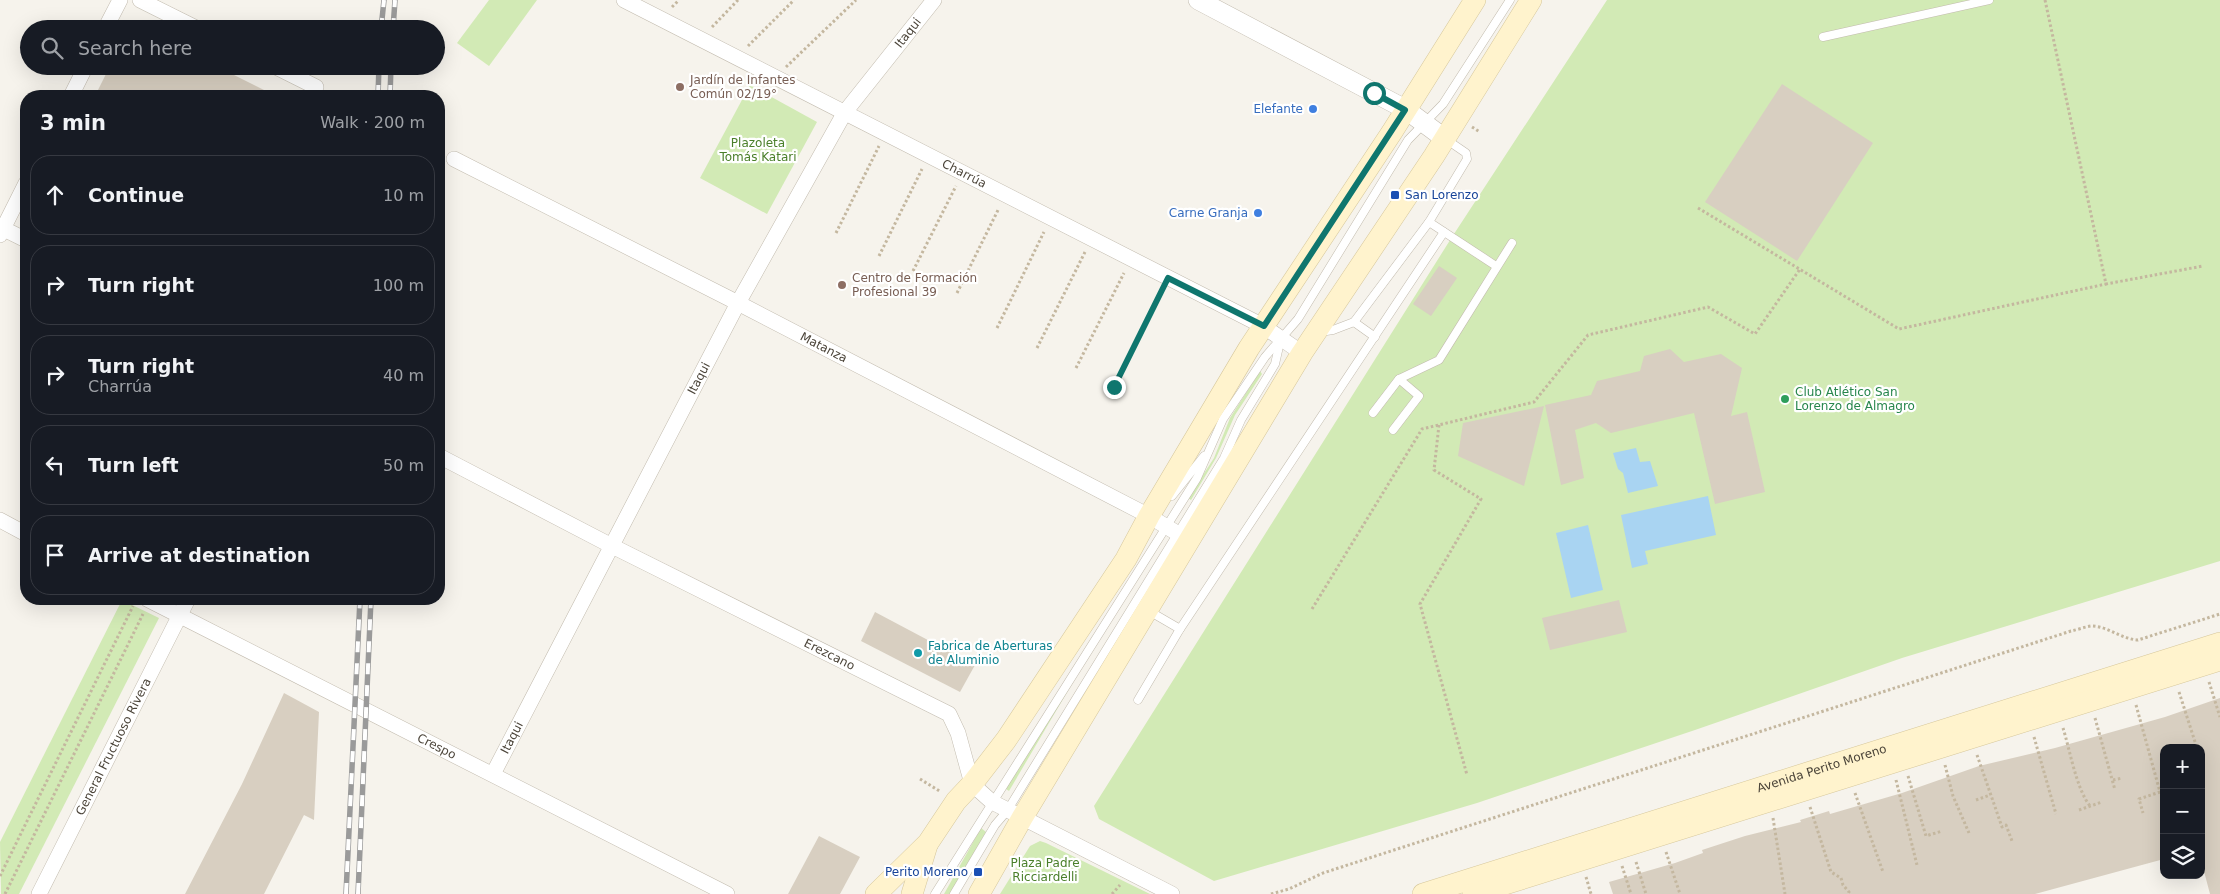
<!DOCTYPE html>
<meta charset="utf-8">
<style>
body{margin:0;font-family:"DejaVu Sans",sans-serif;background:#20242c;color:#f1f3f6}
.controls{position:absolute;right:15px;bottom:15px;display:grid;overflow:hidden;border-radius:10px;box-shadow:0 5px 20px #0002}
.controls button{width:45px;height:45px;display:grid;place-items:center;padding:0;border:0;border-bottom:1px solid #363941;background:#171b24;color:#f1f3f6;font:25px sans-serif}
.stop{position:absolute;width:15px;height:15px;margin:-11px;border:4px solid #0f766e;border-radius:50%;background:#fff}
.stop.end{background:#0f766e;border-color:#fff;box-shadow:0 1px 5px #0008}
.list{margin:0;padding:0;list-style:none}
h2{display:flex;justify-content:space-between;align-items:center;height:65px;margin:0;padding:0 20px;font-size:21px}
h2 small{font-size:16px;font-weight:400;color:#9ea1a6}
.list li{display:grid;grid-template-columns:32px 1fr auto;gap:15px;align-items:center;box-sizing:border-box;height:80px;margin:0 10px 10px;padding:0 10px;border:1px solid #363941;border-radius:20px}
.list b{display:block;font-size:19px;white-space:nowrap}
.list p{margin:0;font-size:16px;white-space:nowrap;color:#9ea1a6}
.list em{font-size:16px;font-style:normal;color:#9ea1a6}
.icon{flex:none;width:28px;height:28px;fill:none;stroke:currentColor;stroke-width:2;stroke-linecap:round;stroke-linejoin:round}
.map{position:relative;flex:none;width:2220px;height:894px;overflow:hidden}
.search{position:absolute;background:#171b24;box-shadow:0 5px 20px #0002;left:20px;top:20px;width:425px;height:55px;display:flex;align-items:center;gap:12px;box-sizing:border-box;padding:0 18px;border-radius:28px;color:#9ea1a6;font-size:19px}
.panel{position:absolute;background:#171b24;box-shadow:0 5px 20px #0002;left:20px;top:90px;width:425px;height:515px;border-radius:20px}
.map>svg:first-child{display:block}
</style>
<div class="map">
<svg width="2220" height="894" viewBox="0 0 2220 894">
<rect width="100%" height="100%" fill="#f6f3ec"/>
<g fill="#d2eab5">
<polygon points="489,0 537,0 489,66 457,43"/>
<polygon points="1607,0 2220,0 2220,561 1902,658 1695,730 1477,803 1214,881 1099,819 1094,806 1452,237"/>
<polygon points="750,85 817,122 767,214 700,178"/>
<polygon points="1260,371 1262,374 1235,415 1216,458 1191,500 1188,498 1214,458 1230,418"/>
<polygon points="122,600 159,618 19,894 1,894 0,842"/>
<polygon points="1096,643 1009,791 1003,787"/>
<polygon points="981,828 986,832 950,894 944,894"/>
<polygon points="1040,841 1046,843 1150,894 1000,894 1030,846"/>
</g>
<g fill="#a9d4f2">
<polygon points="1636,448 1640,462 1650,461 1658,486 1628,493 1623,473 1618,469 1613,453"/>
<polygon points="1708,496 1716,535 1645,551 1648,564 1632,568 1621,515"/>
<polygon points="1588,525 1603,590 1571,598 1556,533"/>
</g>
<g fill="#d8cfc1">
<polygon points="110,66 216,66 276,96 95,96"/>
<polygon points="1782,84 1873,143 1797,261 1705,202"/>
<polygon points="1439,266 1457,278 1431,316 1413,304"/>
<polygon points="1670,349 1684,362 1721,354 1742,368 1731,416 1747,412 1765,492 1715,504 1694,413 1611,433 1596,423 1575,430 1584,478 1561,485 1545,405 1591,395 1597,381 1640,371 1644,356"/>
<polygon points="1544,406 1524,486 1458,456 1463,423"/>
<polygon points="1619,600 1627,632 1550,650 1542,618"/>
<polygon points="875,612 975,665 960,692 861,641"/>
<polygon points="284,693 319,712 314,820 304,815 264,894 185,894 242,784"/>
<polygon points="2220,698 2220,894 2210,894 2201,860 2201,748 2164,748 2164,859 2035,894 1613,894 1609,882 1675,863 1703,853 1702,850 1745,836 1801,822 1800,820 1829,811 1830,814 1902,793 1979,766 2055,748 2165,717"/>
<polygon points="819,836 860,857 840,894 788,894"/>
</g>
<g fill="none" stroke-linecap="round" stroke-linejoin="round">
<defs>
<g id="service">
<polyline points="1823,37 1989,0"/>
<polyline points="1429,222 1496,266"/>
<polyline points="1354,322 1375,337"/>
<polyline points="1320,332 1333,330 1354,322 1429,222 1467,159 1466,153 1447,140"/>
<polyline points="1373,413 1399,379 1439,360 1512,243"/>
<polyline points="1393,430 1419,396 1399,379"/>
<polyline points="1172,496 1204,456"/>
<polyline points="1149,611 1180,629"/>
<polyline points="1138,700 1180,629 1444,232"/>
<polyline points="935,894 1197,478 1223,419 1265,357 1298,319 1408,140 1443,104 1510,0"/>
<polyline points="954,894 995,825 1007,811 1224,458 1241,420 1275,364 1280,342"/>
</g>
<g id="minor">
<polyline points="140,0 198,29"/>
<path id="s1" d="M624 0 1263 326 1302 353"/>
<polyline points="105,29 120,0"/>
<polyline points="274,66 316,87"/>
<polyline points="71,96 86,66"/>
<path id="s2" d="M454 159 738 303 1149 516 1190 541"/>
<polyline points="0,227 26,240"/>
<polyline points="0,235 26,183"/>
<path id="s3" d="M439 456 610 545 949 714 958 733 972 784 992 802 1172 894"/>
<polyline points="0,520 26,534"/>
<path id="s4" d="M147 599 727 894"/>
<path id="s5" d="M493 774 738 303 845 112 934 0"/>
<path id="s6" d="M39 894 188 599"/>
</g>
<polyline id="tertiary" points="1198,0 1405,109 1444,138"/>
<g id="secondary">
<polyline points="876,894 928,843 956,801 972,784 1006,740 1126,559 1149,516 1249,348 1392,132 1475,0"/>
<polyline points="912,894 927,845"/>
<polyline points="979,894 1022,818 1302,353 1434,156 1531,0"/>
<path id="s7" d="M1423 894 2220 643"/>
<polyline points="1473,894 2220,660"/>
</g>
</defs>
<use href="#service" stroke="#c2bbae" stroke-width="9"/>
<use href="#minor" stroke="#c2bbae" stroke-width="16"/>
<use href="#tertiary" stroke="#c2bbae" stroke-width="20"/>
<use href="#secondary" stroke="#d6c79b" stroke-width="22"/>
<g stroke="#c4b79f" stroke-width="3" stroke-dasharray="2.5 2.5" stroke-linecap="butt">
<polyline points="2045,0 2106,284 2203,266"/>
<polyline points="672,7 679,0"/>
<polyline points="712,27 738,0"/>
<polyline points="748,46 794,0"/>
<polyline points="786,67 856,0"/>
<polyline points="1472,127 1480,132"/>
<polyline points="1698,208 1899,329 2106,284"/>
<polyline points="836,233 879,146"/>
<polyline points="879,256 922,169"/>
<polyline points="913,271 956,186"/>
<polyline points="957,293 999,208"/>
<polyline points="997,328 1044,232"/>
<polyline points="1037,348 1085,252"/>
<polyline points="1076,368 1124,273"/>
<polyline points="1114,387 1162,291"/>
<polyline points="1439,425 1434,470 1481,499 1420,604 1467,775"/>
<polyline points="1312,609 1422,429 1534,402 1588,335 1708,307 1755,334 1800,269"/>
<polyline points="2209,682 2220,717"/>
<polyline points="2179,692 2197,748"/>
<polyline points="2136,705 2160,792 2139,799 2143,813"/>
<polyline points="2095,718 2115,790"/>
<path d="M2063 728C2070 750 2076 788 2090 806"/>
<polyline points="2034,737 2056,814"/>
<polyline points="1977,755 2002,827 2006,825 2012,841"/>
<polyline points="2201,760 2203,766"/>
<polyline points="1945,765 1953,796 1969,833"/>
<polyline points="1908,776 1926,836 1942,831"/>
<polyline points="920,779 941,792"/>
<polyline points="1896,780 1917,865"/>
<polyline points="2113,780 2122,778"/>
<polyline points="1855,793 1883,872"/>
<polyline points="1976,800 1990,795"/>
<polyline points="1810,807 1831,872 1841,878 1843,885 1849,892 1848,894"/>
<polyline points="2079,810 2102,802"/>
<polyline points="1773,818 1785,894"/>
<polyline points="1666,852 1680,894"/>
<polyline points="1636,862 1646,894"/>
<polyline points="1622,866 1631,894"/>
<polyline points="0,876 133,606"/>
<polyline points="1586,877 1591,894"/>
<polyline points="5,894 143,614"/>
<polyline points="1112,894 1120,885"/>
<path d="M1271 894 1289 889 1323 873 2071 631C2077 630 2084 627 2091 626 2108 626 2121 639 2138 640L2220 614"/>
</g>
<use href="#service" stroke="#fff" stroke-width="8"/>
<use href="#minor" stroke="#fff" stroke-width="15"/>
<use href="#tertiary" stroke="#fff" stroke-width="19"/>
<use href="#secondary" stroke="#fff3cd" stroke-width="21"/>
<defs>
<g id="rail">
<polyline points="381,29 384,0"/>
<polyline points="393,29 395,0"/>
<polyline points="378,96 379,66"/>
<polyline points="390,96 391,66"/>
<polyline points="346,894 360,599"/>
<polyline points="358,894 371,599"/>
</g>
</defs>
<use href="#rail" stroke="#9a9a9a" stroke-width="5.5"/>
<use href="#rail" stroke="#fff" stroke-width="4" stroke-dasharray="11" stroke-linecap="butt"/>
</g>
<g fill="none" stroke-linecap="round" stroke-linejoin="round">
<polyline stroke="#0f766e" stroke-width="6" points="1114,387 1168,278 1264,326 1405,110 1374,93"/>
</g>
<g fill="#8d6e63" stroke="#fff" stroke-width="2">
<circle cx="680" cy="87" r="5"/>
<circle cx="842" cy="285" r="5"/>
</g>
<g fill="#3f7fe0" stroke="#fff" stroke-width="2">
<circle cx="1313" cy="109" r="5"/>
<circle cx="1258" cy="213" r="5"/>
</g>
<g fill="#1a4fb4" stroke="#fff" stroke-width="2">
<rect x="1390" y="190" width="10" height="10" rx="2.5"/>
<rect x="973" y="867" width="10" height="10" rx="2.5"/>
</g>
<circle fill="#2e9e5b" stroke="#fff" stroke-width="2" cx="1785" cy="399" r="5"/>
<circle fill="#0f9aa8" stroke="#fff" stroke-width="2" cx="918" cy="653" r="5"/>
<g text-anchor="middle" stroke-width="4.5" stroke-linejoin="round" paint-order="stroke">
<g font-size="12" fill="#4b4439" stroke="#fff">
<text dy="4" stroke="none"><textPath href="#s5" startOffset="851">Itaqui</textPath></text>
<text dy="4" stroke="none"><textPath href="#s1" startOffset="382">Charrúa</textPath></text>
<text dy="4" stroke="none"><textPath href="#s2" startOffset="415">Matanza</textPath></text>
<text dy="4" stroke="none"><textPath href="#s5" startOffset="446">Itaqui</textPath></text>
<text dy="4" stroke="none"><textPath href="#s3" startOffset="438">Erezcano</textPath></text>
<text dy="4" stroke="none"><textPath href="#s5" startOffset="41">Itaqui</textPath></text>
<text dy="4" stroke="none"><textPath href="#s6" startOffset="165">General Fructuoso Rivera</textPath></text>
<text dy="4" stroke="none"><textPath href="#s4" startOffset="325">Crespo</textPath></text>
<text dy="4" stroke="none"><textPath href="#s7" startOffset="418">Avenida Perito Moreno</textPath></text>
</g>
<g font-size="12" fill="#785e54" stroke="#fff" text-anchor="start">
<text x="690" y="84">Jardín de Infantes<tspan x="690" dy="14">Común 02/19°</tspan></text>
<text x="852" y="282">Centro de Formación<tspan x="852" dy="14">Profesional 39</tspan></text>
</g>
<g font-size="12" fill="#366cbe" stroke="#fff" text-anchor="end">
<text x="1303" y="113">Elefante</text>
<text x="1248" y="217">Carne Granja</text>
</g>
<g font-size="12" fill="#4a7f2a" stroke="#fff">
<text x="758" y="147">Plazoleta<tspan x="758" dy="14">Tomás Katari</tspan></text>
<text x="1045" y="867">Plaza Padre<tspan x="1045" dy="14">Ricciardelli</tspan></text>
</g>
<g font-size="12" fill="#164399" stroke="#fff" text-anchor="start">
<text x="1405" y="199">San Lorenzo</text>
<text x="968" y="876" text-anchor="end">Perito Moreno</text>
</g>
<g font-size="12" fill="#27864d" stroke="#fff" text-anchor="start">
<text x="1795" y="396">Club Atlético San<tspan x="1795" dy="14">Lorenzo de Almagro</tspan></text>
</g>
<g font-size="12" fill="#0d838f" stroke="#fff" text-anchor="start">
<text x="928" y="650">Fabrica de Aberturas<tspan x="928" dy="14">de Aluminio</tspan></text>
</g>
</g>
</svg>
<div class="controls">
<button>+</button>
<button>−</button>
<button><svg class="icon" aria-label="layers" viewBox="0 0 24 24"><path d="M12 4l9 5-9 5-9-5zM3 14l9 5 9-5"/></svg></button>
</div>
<div class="stop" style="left:1374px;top:93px"></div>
<div class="stop end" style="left:1114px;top:387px"></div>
<div class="search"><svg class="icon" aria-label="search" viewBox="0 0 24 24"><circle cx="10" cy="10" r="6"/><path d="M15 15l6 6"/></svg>Search here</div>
<section class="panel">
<h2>3 min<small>Walk · 200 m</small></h2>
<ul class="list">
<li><svg class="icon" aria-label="ahead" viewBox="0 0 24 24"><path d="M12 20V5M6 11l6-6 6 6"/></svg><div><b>Continue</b></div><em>10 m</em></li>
<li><svg class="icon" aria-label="right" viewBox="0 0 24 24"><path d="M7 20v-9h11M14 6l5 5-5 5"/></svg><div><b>Turn right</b></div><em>100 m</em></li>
<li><svg class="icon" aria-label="right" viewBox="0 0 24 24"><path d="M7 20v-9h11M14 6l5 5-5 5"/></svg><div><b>Turn right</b><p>Charrúa</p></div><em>40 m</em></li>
<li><svg class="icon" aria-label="left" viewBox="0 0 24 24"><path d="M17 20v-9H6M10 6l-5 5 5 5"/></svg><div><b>Turn left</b></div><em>50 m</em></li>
<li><svg class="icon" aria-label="arrive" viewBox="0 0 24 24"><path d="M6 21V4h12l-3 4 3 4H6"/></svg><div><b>Arrive at destination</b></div></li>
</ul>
</section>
</div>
